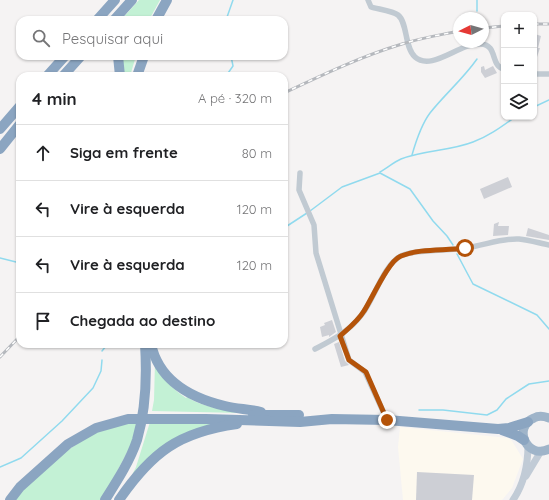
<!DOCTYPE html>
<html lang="pt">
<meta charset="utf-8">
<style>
body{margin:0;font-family:Quicksand,sans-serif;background:#f6f6f6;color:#202124}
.controls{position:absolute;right:12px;top:12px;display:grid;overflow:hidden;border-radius:8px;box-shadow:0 1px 3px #0004}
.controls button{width:36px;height:36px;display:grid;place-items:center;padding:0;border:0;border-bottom:1px solid #e0e0e0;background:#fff;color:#202124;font:20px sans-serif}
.compass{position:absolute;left:453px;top:12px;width:36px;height:36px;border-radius:50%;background:#fff;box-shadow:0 1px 3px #0004;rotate:264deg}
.stop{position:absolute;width:12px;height:12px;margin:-9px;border:3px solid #b45309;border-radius:50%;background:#fff}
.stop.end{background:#b45309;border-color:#fff;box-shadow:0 1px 4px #0008}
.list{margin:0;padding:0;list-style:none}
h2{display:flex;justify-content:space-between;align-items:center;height:52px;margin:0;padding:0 16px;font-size:17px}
h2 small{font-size:13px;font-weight:400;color:#757577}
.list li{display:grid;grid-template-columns:26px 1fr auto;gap:12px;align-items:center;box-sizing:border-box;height:56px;padding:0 16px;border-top:1px solid #e0e0e0}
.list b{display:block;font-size:15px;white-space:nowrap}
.list em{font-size:13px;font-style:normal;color:#757577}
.icon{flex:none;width:22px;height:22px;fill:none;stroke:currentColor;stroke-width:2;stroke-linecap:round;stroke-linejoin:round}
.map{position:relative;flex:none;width:549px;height:500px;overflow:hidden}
.search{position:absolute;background:#fff;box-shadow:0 1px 3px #0004;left:16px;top:16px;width:272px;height:44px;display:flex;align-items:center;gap:10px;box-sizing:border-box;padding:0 14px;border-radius:12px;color:#757577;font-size:15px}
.panel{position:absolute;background:#fff;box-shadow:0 1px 3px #0004;left:16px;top:72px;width:272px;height:276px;border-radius:12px}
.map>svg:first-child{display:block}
</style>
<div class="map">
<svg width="549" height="500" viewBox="0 0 549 500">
<rect width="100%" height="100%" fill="#f5f3f3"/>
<polygon fill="#fdf9ef" points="400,427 508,438 512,441 523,459 512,488 502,500 403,500 398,447"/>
<g fill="#c3f1d5">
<polygon points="139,0 160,0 149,20 121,20"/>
<polygon points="122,56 136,56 130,76 123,76"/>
<path d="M155 362C163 378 171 388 186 398L187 397C202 407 223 409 241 413L152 411 154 400Z"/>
<polygon points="150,422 228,423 202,428 130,479 136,467"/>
<polygon points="138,423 133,441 102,500 15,500 24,487 62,454 95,432 116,425"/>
</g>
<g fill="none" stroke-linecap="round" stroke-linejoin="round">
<g stroke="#90daee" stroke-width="1.5">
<polyline points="477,0 477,11"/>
<polyline points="226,20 233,0"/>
<polyline points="226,76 233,66 231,56"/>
<polyline points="534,107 549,100"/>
<path d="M412 155C416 141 421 125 430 113 445 94 463 79 477 59"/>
<path d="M380 172C387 168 394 162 401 159 424 150 450 151 473 142 489 136 501 127 515 117"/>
<polyline points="310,211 342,187 380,173 410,189 433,221 447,236 453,245"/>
<polyline points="284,228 307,213"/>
<polyline points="457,254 473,284 537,315 549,329"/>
<polyline points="0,258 20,263"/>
<polyline points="102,351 106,346"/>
<polyline points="419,410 443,410 487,415 497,410 506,399 529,384 549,381"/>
<polyline points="0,467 21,458 62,421 93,388 101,371 102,360"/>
</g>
</g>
<g fill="#cdcfd5">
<polygon points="535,34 541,36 538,48 540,48 535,63 534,63 534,37"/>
<polygon points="484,66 485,70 493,66 497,73 485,78 481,72 481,67"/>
<polygon points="508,177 512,187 484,199 480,189"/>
<polygon points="499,222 498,226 509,226 508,235 493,236 494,224"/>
<polygon points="528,228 549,235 549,240 526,236"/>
<polygon points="332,320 336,332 329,337 329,335 322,337 320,327 325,325 324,323"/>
<polygon points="339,342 345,361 349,365 341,367 334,344"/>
<polygon points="417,472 474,475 472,500 416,500"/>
</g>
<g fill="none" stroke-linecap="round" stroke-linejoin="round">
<g stroke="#c1cad2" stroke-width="5.5">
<path d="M368 0 371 7C377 9 393 11 398 15 408 23 404 47 415 57 432 72 460 42 481 44 498 45 490 66 504 69"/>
<polyline points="534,74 549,74"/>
<polyline points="300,173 299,190 314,225 316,253 349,360 365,372 387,420"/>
<path d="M315 349C334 339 350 331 363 313 374 298 384 266 399 257 411 249 449 251 465 248 483 246 501 238 519 239 529 240 539 243 549 245"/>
</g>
<g stroke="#c1cbd6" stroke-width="7">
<polyline points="526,476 541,451"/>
<path d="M513 500C524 484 528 465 528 445"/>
</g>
<path stroke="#9fb4c9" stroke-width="9" d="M549 418C544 416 539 415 534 418 512 427 527 460 549 449"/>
<g stroke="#8ba5c1" stroke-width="10">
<polyline points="97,20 115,0"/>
<polyline points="114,20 132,0"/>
<polyline points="156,20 167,0"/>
<polyline points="118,56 120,76"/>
<polyline points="47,76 65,56"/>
<polyline points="63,76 81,56"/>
<polyline points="137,76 144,56"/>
<polyline points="0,129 20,106"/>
<polyline points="0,149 20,124"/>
<path d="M151 344C159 381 191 398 225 406 237 409 249 409 261 412"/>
<polyline points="253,415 299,415"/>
<polyline points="502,430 518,436 524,440"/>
<polyline points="10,500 20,487 68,444 96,428 128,419 206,419 300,422 332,419 387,420 498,429 509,428 528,422"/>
<path d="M105 500C117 481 130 461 137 440 146 409 147 375 145 344"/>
<path d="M119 500C152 452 179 432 237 424"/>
</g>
<defs>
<g id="rail">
<polyline points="534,24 549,24"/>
<polyline points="483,28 504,26"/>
<path d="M284 93C322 75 362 56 402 44 421 38 440 35 459 31"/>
<polyline points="0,357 20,336"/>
</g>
</defs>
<use href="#rail" stroke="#b5b8bd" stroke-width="3"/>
<use href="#rail" stroke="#fff" stroke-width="1.5" stroke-dasharray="4.5" stroke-linecap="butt"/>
</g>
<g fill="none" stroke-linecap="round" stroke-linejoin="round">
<path stroke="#b45309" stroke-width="5" d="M387 420 366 372 349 360 340 336C349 328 358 321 364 311 372 299 388 261 401 256 421 248 445 251 465 248"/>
</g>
</svg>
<div class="controls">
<button>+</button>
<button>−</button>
<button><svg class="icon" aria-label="layers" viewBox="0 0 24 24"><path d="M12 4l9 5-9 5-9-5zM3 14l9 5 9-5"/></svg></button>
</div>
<svg class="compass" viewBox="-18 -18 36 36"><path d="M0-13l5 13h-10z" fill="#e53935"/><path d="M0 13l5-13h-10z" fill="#757577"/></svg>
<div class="stop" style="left:465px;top:248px"></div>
<div class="stop end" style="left:387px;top:420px"></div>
<div class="search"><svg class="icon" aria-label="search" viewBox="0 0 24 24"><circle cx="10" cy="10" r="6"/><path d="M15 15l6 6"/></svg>Pesquisar aqui</div>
<section class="panel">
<h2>4 min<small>A pé · 320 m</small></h2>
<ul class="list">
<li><svg class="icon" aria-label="ahead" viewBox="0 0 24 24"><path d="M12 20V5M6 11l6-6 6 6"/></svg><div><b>Siga em frente</b></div><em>80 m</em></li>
<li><svg class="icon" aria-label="left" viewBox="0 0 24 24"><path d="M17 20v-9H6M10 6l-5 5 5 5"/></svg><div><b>Vire à esquerda</b></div><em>120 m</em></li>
<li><svg class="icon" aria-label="left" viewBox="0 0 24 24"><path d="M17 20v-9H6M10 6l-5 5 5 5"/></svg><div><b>Vire à esquerda</b></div><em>120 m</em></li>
<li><svg class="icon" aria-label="arrive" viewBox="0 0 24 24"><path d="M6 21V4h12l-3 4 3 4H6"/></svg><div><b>Chegada ao destino</b></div></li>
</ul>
</section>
</div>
